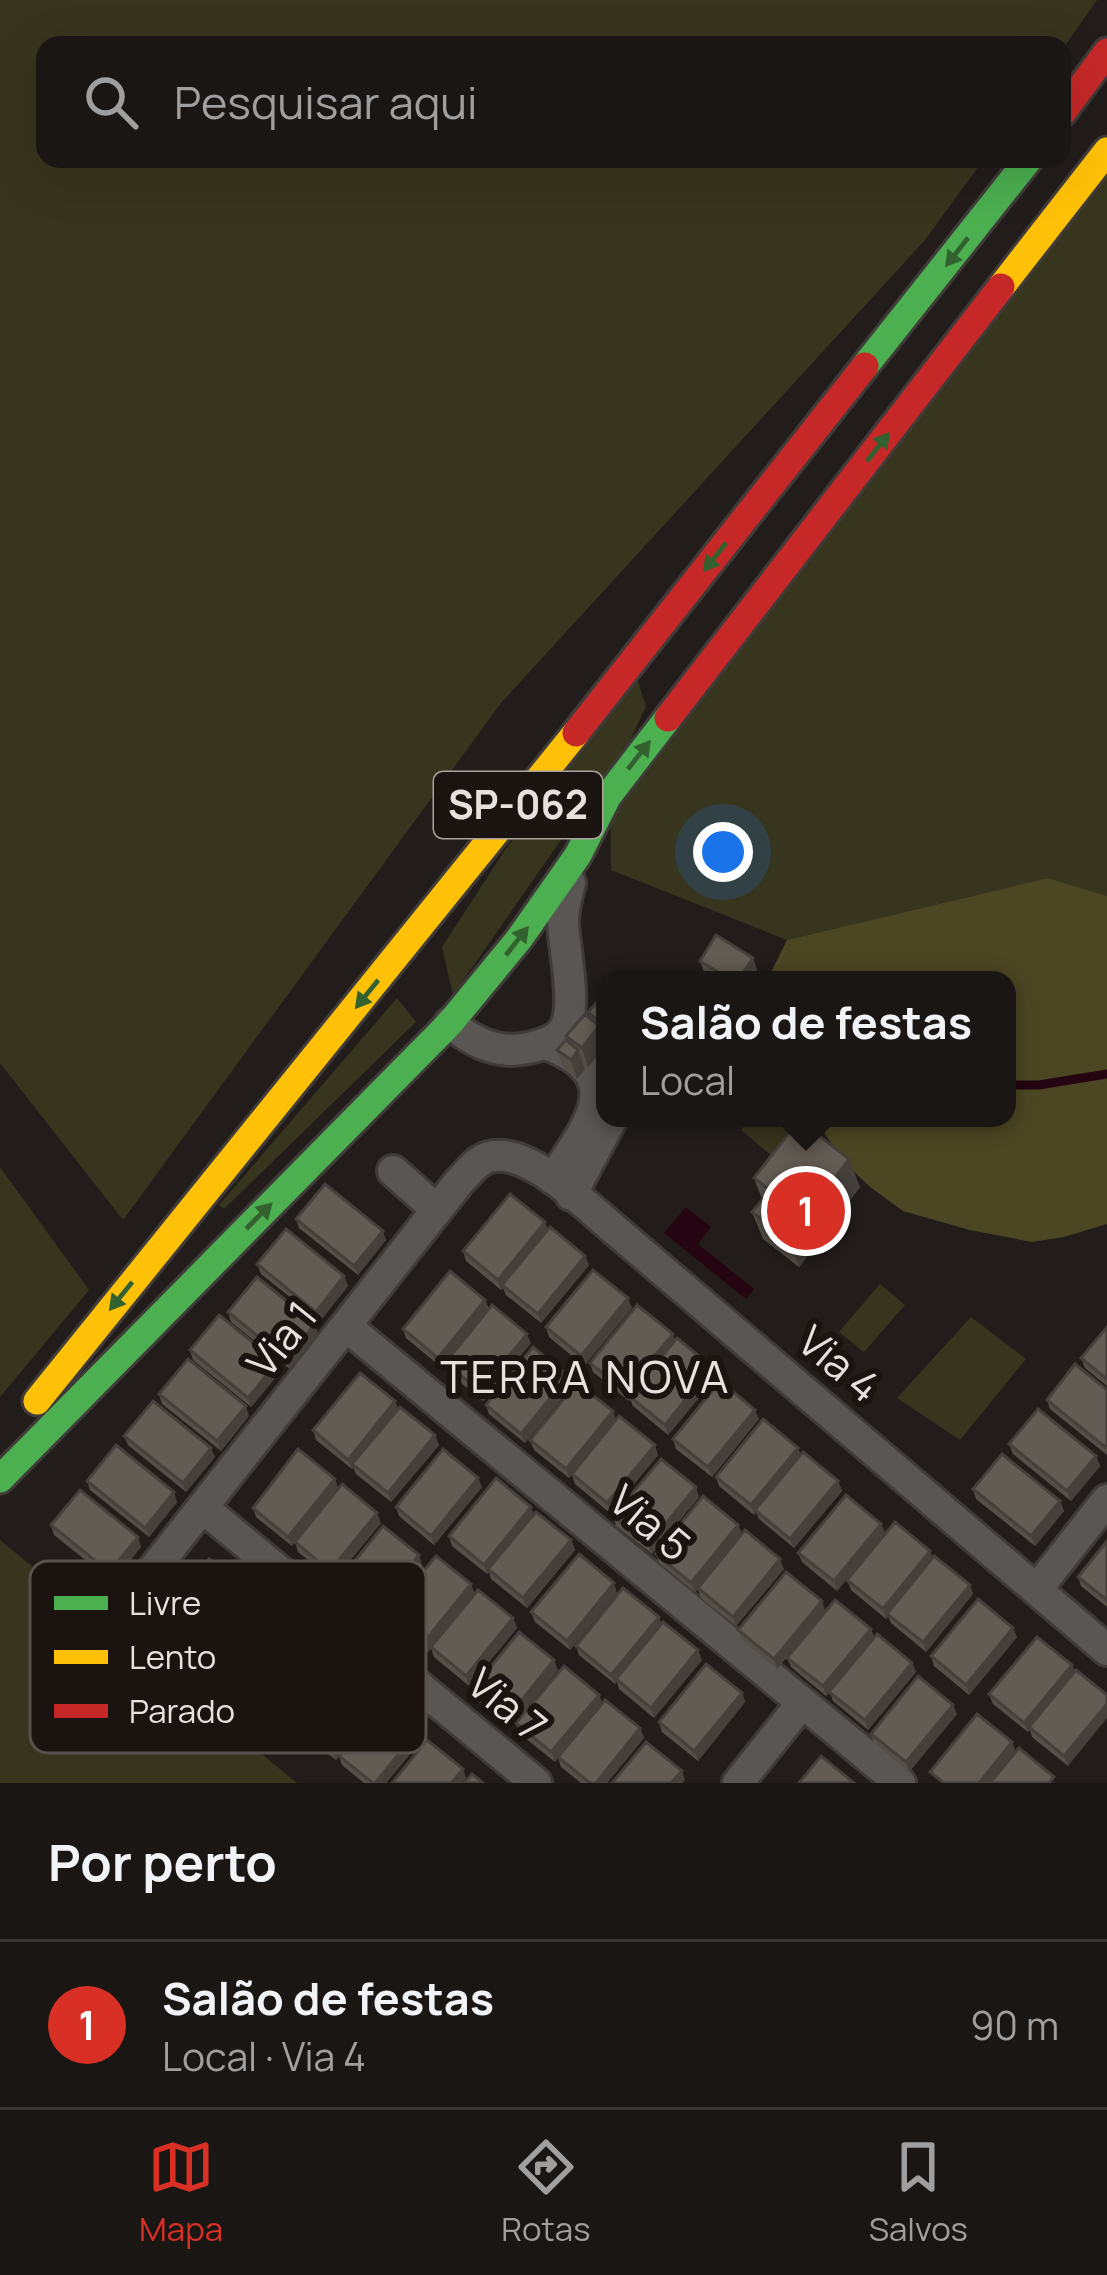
<!DOCTYPE html>
<html lang="pt">
<meta charset="utf-8">
<style>
body{margin:0;font-family:Manrope,sans-serif;background:#272322;color:#f1f3f6}
.you{position:absolute;left:723px;top:852px;width:42px;height:42px;margin:-30px;border:9px solid #fff;border-radius:50%;background:#1a73e8;box-shadow:0 0 0 18px #1a73e833}
.badge{display:grid;place-items:center;width:78px;height:78px;border-radius:50%;background:#d93025;color:#fff;font-size:39px;font-weight:700}
.pin{position:absolute;translate:-50% -50%;border:6px solid #fff;box-shadow:0 3px 12px #0006}
.popup{position:absolute;left:596px;top:971px;width:420px;height:156px;box-sizing:border-box;display:grid;place-content:center;border-radius:24px;background:#1a1614;filter:drop-shadow(0 3px 9px #0005);font-size:39px;white-space:nowrap;color:#9f9fa0}
.popup b{font-size:45px;color:#f1f3f6}
.popup::after{content:'';position:absolute;left:50%;top:100%;margin-left:-24px;border:24px solid transparent;border-top-color:#1a1614}
.list{margin:0;padding:0;list-style:none}
h2{display:flex;justify-content:space-between;align-items:center;height:156px;margin:0;padding:0 48px;font-size:51px}
h2 small{font-size:39px;font-weight:400;color:#9f9fa0}
.list li{display:grid;grid-template-columns:78px 1fr auto;gap:36px;align-items:center;box-sizing:border-box;height:168px;padding:0 48px;border-top:3px solid #383534}
.list b{display:block;font-size:45px;white-space:nowrap}
.list p{margin:0;font-size:39px;white-space:nowrap;color:#9f9fa0}
.list em{font-size:39px;font-style:normal;color:#9f9fa0}
.icon{flex:none;width:66px;height:66px;fill:none;stroke:currentColor;stroke-width:2;stroke-linecap:round;stroke-linejoin:round}
.map{position:relative;flex:none;width:1107px;height:1783px;overflow:hidden}
.search{position:absolute;background:#1a1614;box-shadow:0 12px 48px #0002;left:36px;right:36px;top:36px;height:132px;display:flex;align-items:center;gap:30px;box-sizing:border-box;padding:0 42px;border-radius:24px;color:#9f9fa0;font-size:45px}
.sheet{height:324px;background:#1a1614}
nav{display:flex;justify-content:space-around;align-items:center;box-sizing:border-box;height:168px;border-top:3px solid #383534;background:#1a1614;font-size:33px;color:#9f9fa0}
nav a{display:grid;justify-items:center;gap:6px}
nav .on{color:#d93025}
.map>svg:first-child{display:block}
</style>
<div class="map">
<svg width="1107" height="1783" viewBox="0 0 1107 1783">
<rect width="100%" height="100%" fill="#221d1b"/>
<g fill="#38351e">
<polygon points="0,0 1097,0 1062,50 1062,45 45,45 45,159 984,159 925,240 501,703 123,1220 0,1063"/>
<polygon points="1107,142 1107,896 1048,878 787,940 611,870 610,797"/>
<polygon points="636,676 646,706 630,741 453,995 442,947 505,850"/>
<polygon points="397,998 416,1022 224,1209 219,1205"/>
<polygon points="751,1118 796,1118 813,1132 784,1166 741,1130"/>
<polygon points="0,1167 89,1290 0,1397"/>
<polygon points="880,1284 905,1305 864,1352 839,1332"/>
<polygon points="971,1317 1026,1359 960,1440 897,1398"/>
<polygon points="0,1540 297,1783 0,1783"/>
</g>
<polygon fill="#4c4723" points="1048,878 1107,896 1107,1224 1064,1237 1032,1242 970,1230 903,1211 870,1187 844,1162 814,1118 1007,1118 1007,980 767,980 787,940"/>
<polygon fill="#240511" points="686,1207 711,1227 698,1244 754,1289 746,1299 664,1233"/>
<g fill="none" stroke-linecap="round" stroke-linejoin="round">
<polyline stroke="#240511" stroke-width="9" points="1007,1085 1039,1085 1107,1074"/>
<defs>
<g id="street">
<path d="M450 1023C472 1042 498 1055 528 1048 539 1046 555 1041 562 1032 580 1012 563 947 563 920 563 908 567 895 570 883"/>
<path d="M551 1046C631 1078 585 1129 553 1179"/>
<polyline points="393,1171 437,1210"/>
<polyline points="571,1195 612,1118"/>
<polyline points="347,1327 900,1783"/>
<polyline points="203,1508 536,1783"/>
<polyline points="1037,1589 1107,1500"/>
<path d="M134 1594 459 1182C468 1173 477 1160 489 1157 528 1146 586 1206 614 1229L1107 1650"/>
<polyline points="738,1783 802,1703"/>
</g>
<g id="fast">
<polyline points="865,366 1029,159"/>
<polyline points="0,1479 450,1023 519,939 578,855 608,796 668,718"/>
</g>
<g id="slow">
<polyline points="1001,287 1107,151"/>
<polyline points="37,1401 576,733"/>
</g>
<g id="jam">
<polyline points="1062,113 1107,52"/>
<polyline points="668,718 1001,287"/>
<polyline points="576,733 865,366"/>
</g>
</defs>
<use href="#street" stroke="#3f3b39" stroke-width="36"/>
<use href="#fast" stroke="#3f3b39" stroke-width="33"/>
<use href="#slow" stroke="#3f3b39" stroke-width="33"/>
<use href="#jam" stroke="#3f3b39" stroke-width="33"/>
<use href="#street" stroke="#5a5654" stroke-width="30"/>
<use href="#fast" stroke="#4caf50" stroke-width="27"/>
<use href="#slow" stroke="#ffc107" stroke-width="27"/>
<use href="#jam" stroke="#c62828" stroke-width="27"/>
</g>
<g fill="#554f48">
<polygon points="753,958 759,976 757,980 707,980 700,961"/>
<polygon points="605,1011 605,1046 588,1067 583,1063 585,1069 577,1079 564,1069 557,1050 568,1042 566,1036 590,1018 588,1012"/>
<polygon points="754,1178 860,1187 799,1267 763,1239 752,1212 762,1199"/>
<polygon points="296,1219 386,1240 358,1275 299,1228"/>
<polygon points="548,1229 589,1265 541,1323 506,1295 503,1288 501,1290 466,1261 463,1251"/>
<polygon points="257,1264 344,1276 348,1286 320,1321 261,1274"/>
<polygon points="485,1300 489,1309 531,1343 483,1401 448,1372 445,1363 441,1367 406,1338 403,1329"/>
<polygon points="632,1308 584,1366 549,1337 546,1327"/>
<polygon points="228,1312 318,1334 290,1369 231,1322"/>
<polygon points="1107,1327 1107,1386 1085,1368 1081,1358"/>
<polygon points="675,1341 712,1367 716,1377 668,1435 633,1406 630,1399 629,1401 593,1372 590,1363"/>
<polygon points="190,1351 280,1372 251,1407 193,1360"/>
<polygon points="568,1376 572,1386 525,1443 489,1414 486,1405"/>
<polygon points="1107,1390 1107,1455 1050,1409 1047,1400"/>
<polygon points="159,1394 249,1416 221,1451 162,1404"/>
<polygon points="398,1409 439,1445 391,1502 356,1474 353,1467 352,1469 316,1440 313,1430"/>
<polygon points="613,1411 616,1420 658,1455 610,1513 575,1484 572,1475 569,1478 534,1450 530,1440"/>
<polygon points="759,1419 712,1477 676,1449 673,1439"/>
<polygon points="124,1436 215,1457 186,1492 128,1445"/>
<polygon points="1009,1444 1096,1456 1100,1466 1071,1501 1013,1454"/>
<polygon points="801,1454 838,1481 842,1491 794,1548 759,1519 756,1512 754,1515 719,1486 716,1477"/>
<polygon points="87,1481 177,1502 149,1537 90,1490"/>
<polygon points="482,1487 434,1545 399,1516 396,1507"/>
<polygon points="339,1488 381,1523 334,1580 298,1552 295,1542 292,1546 256,1517 253,1508"/>
<polygon points="973,1489 1060,1501 1064,1511 1035,1546 976,1499"/>
<polygon points="699,1497 652,1554 616,1526 613,1516"/>
<polygon points="534,1514 571,1540 575,1550 527,1608 491,1579 489,1572 487,1574 452,1546 449,1536"/>
<polygon points="881,1524 885,1533 837,1591 802,1562 798,1553"/>
<polygon points="51,1525 141,1547 113,1582 54,1535"/>
<polygon points="738,1525 742,1534 784,1569 736,1626 701,1598 698,1589 695,1592 659,1563 656,1554"/>
<polygon points="1107,1541 1107,1607 1081,1586 1078,1577"/>
<polygon points="933,1558 970,1585 973,1594 926,1652 891,1623 888,1616 886,1619 851,1590 847,1580"/>
<polygon points="422,1565 375,1622 339,1593 336,1584"/>
<polygon points="617,1593 570,1650 535,1622 531,1612"/>
<polygon points="475,1594 513,1618 517,1628 469,1686 434,1657 431,1648 428,1652 392,1623 389,1613"/>
<polygon points="247,1596 286,1621 289,1631 242,1689 206,1660 203,1651 200,1655 165,1626 161,1616"/>
<polygon points="825,1610 777,1669 742,1640 738,1630"/>
<polygon points="659,1617 661,1624 702,1660 654,1718 619,1689 617,1682 615,1684 579,1655 576,1646"/>
<polygon points="871,1629 874,1637 912,1663 916,1672 868,1730 833,1701 830,1692 826,1696 791,1667 787,1658"/>
<polygon points="1017,1637 969,1695 934,1666 931,1656"/>
<polygon points="1072,1665 1075,1672 1068,1766 1032,1737 1030,1730 1028,1732 993,1704 989,1694"/>
<polygon points="558,1670 510,1728 475,1699 472,1690"/>
<polygon points="330,1673 283,1731 247,1702 244,1692"/>
<polygon points="742,1693 745,1702 698,1761 662,1732 659,1722"/>
<polygon points="599,1695 602,1703 640,1728 644,1738 607,1783 581,1783 561,1767 558,1758 555,1762 519,1733 516,1723"/>
<polygon points="383,1702 425,1736 386,1783 364,1783 342,1765 339,1756 336,1760 300,1731 297,1721"/>
<polygon points="957,1714 909,1772 874,1743 871,1734"/>
</g>
<g fill="#45403b">
<polygon points="753,958 759,976 757,980 738,980"/>
<polygon points="599,1026 605,1046 588,1067 582,1048"/>
<polygon points="578,1050 585,1069 577,1079 571,1060"/>
<polygon points="849,1159 860,1187 799,1267 789,1240"/>
<polygon points="545,1222 549,1232 501,1290 498,1280"/>
<polygon points="383,1231 386,1240 358,1275 354,1266"/>
<polygon points="585,1256 589,1265 541,1323 538,1314"/>
<polygon points="344,1276 348,1286 320,1321 316,1312"/>
<polygon points="628,1298 632,1308 584,1366 581,1356"/>
<polygon points="485,1300 489,1310 441,1367 438,1358"/>
<polygon points="315,1324 318,1334 290,1369 286,1359"/>
<polygon points="527,1334 531,1343 483,1401 480,1391"/>
<polygon points="673,1334 676,1343 629,1401 625,1391"/>
<polygon points="277,1362 280,1372 251,1407 248,1398"/>
<polygon points="712,1367 716,1377 668,1435 665,1425"/>
<polygon points="568,1376 572,1386 525,1443 521,1434"/>
<polygon points="395,1401 399,1411 352,1469 348,1460"/>
<polygon points="246,1406 249,1416 221,1451 217,1441"/>
<polygon points="755,1410 759,1419 712,1477 708,1467"/>
<polygon points="613,1411 616,1421 569,1478 566,1469"/>
<polygon points="435,1435 439,1445 391,1502 388,1493"/>
<polygon points="655,1445 658,1455 610,1513 607,1503"/>
<polygon points="211,1448 215,1457 186,1492 183,1483"/>
<polygon points="798,1448 802,1457 754,1515 751,1505"/>
<polygon points="1096,1456 1100,1466 1071,1501 1067,1491"/>
<polygon points="478,1478 482,1487 434,1545 431,1536"/>
<polygon points="335,1479 339,1489 292,1546 288,1537"/>
<polygon points="838,1481 842,1491 794,1548 790,1539"/>
<polygon points="696,1487 699,1497 652,1554 648,1545"/>
<polygon points="174,1492 177,1502 149,1537 145,1528"/>
<polygon points="1060,1501 1064,1511 1035,1546 1031,1536"/>
<polygon points="531,1507 535,1517 487,1574 484,1565"/>
<polygon points="377,1513 381,1523 334,1580 330,1571"/>
<polygon points="881,1524 885,1533 837,1591 834,1581"/>
<polygon points="738,1525 742,1534 695,1592 691,1583"/>
<polygon points="138,1537 141,1547 113,1582 109,1572"/>
<polygon points="571,1540 575,1550 527,1608 523,1598"/>
<polygon points="930,1551 934,1561 886,1619 883,1609"/>
<polygon points="419,1555 422,1565 375,1622 371,1613"/>
<polygon points="780,1559 784,1569 736,1626 733,1617"/>
<polygon points="614,1583 617,1593 570,1650 567,1641"/>
<polygon points="471,1584 475,1594 428,1652 424,1642"/>
<polygon points="970,1585 973,1594 926,1652 923,1642"/>
<polygon points="244,1587 248,1597 200,1655 196,1645"/>
<polygon points="822,1601 825,1610 777,1669 774,1659"/>
<polygon points="659,1617 662,1626 615,1684 611,1675"/>
<polygon points="513,1618 517,1628 469,1686 466,1676"/>
<polygon points="286,1621 289,1631 242,1689 238,1679"/>
<polygon points="1013,1628 1017,1637 969,1695 966,1685"/>
<polygon points="871,1629 874,1638 826,1696 823,1686"/>
<polygon points="698,1650 702,1660 654,1718 651,1708"/>
<polygon points="554,1660 558,1670 510,1728 507,1718"/>
<polygon points="327,1663 330,1673 283,1731 279,1721"/>
<polygon points="912,1663 916,1672 868,1730 865,1720"/>
<polygon points="1072,1665 1076,1675 1028,1732 1024,1723"/>
<polygon points="380,1693 383,1702 336,1760 332,1750"/>
<polygon points="742,1693 745,1702 698,1761 694,1751"/>
<polygon points="599,1695 602,1704 555,1762 551,1752"/>
<polygon points="1107,1704 1107,1718 1068,1766 1064,1756"/>
<polygon points="953,1705 957,1714 909,1772 906,1762"/>
<polygon points="421,1727 425,1736 386,1783 375,1783"/>
<polygon points="640,1728 644,1738 607,1783 596,1783"/>
<polygon points="1012,1742 1016,1752 990,1783 979,1783"/>
<polygon points="463,1769 466,1778 462,1783 451,1783"/>
<polygon points="682,1771 685,1780 683,1783 671,1783"/>
</g>
<g fill="#635c54" stroke="#45403b" stroke-width="3">
<polygon points="716,935 753,958 738,980 731,980 700,961"/>
<polygon points="596,1003 605,1011 605,1019 601,1023 588,1012"/>
<polygon points="585,1014 599,1026 582,1048 566,1036"/>
<polygon points="566,1040 578,1050 571,1060 557,1050"/>
<polygon points="799,1120 849,1159 789,1240 752,1212 770,1190 754,1178"/>
<polygon points="325,1184 383,1231 354,1266 296,1219"/>
<polygon points="510,1194 545,1222 498,1280 463,1251"/>
<polygon points="550,1227 585,1256 538,1314 502,1285"/>
<polygon points="286,1229 344,1276 316,1312 257,1264"/>
<polygon points="593,1270 628,1298 581,1356 546,1327"/>
<polygon points="450,1271 485,1300 438,1358 403,1329"/>
<polygon points="257,1277 315,1324 286,1359 228,1312"/>
<polygon points="492,1305 527,1334 480,1391 445,1363"/>
<polygon points="637,1305 673,1334 625,1391 590,1363"/>
<polygon points="219,1315 277,1362 248,1398 190,1350"/>
<polygon points="1107,1327 1107,1379 1081,1358"/>
<polygon points="677,1338 712,1367 665,1425 629,1396"/>
<polygon points="533,1347 568,1376 521,1434 486,1405"/>
<polygon points="188,1359 246,1406 217,1441 159,1394"/>
<polygon points="1075,1364 1107,1390 1107,1444 1105,1447 1047,1400"/>
<polygon points="360,1373 395,1401 348,1460 313,1430"/>
<polygon points="720,1381 755,1410 708,1467 673,1439"/>
<polygon points="577,1383 613,1411 566,1469 530,1440"/>
<polygon points="153,1401 211,1448 183,1483 124,1436"/>
<polygon points="400,1407 435,1435 388,1493 352,1464"/>
<polygon points="1038,1409 1096,1456 1067,1491 1009,1444"/>
<polygon points="619,1416 655,1445 607,1503 572,1474"/>
<polygon points="763,1419 798,1448 751,1505 716,1477"/>
<polygon points="116,1445 174,1492 145,1528 87,1481"/>
<polygon points="298,1449 335,1479 288,1537 253,1508"/>
<polygon points="443,1449 478,1478 431,1536 396,1507"/>
<polygon points="803,1452 838,1481 790,1539 755,1510"/>
<polygon points="1002,1454 1060,1501 1031,1536 973,1489"/>
<polygon points="661,1459 696,1487 648,1545 613,1516"/>
<polygon points="496,1478 531,1507 484,1565 449,1536"/>
<polygon points="342,1484 377,1513 330,1571 295,1542"/>
<polygon points="80,1490 138,1537 109,1572 51,1525"/>
<polygon points="846,1495 881,1524 834,1581 798,1553"/>
<polygon points="703,1496 738,1525 691,1583 656,1554"/>
<polygon points="536,1512 571,1540 523,1598 488,1569"/>
<polygon points="895,1522 930,1551 883,1609 847,1580"/>
<polygon points="383,1526 419,1555 371,1613 336,1584"/>
<polygon points="745,1530 780,1559 733,1617 698,1588"/>
<polygon points="1107,1541 1107,1600 1078,1577"/>
<polygon points="579,1554 614,1583 567,1641 531,1612"/>
<polygon points="436,1556 471,1584 424,1642 389,1613"/>
<polygon points="934,1556 970,1585 923,1642 887,1614"/>
<polygon points="209,1559 244,1587 196,1645 161,1616"/>
<polygon points="786,1572 822,1601 774,1659 738,1630"/>
<polygon points="623,1588 659,1617 611,1675 576,1646"/>
<polygon points="478,1590 513,1618 466,1676 431,1647"/>
<polygon points="250,1592 286,1621 238,1679 203,1650"/>
<polygon points="978,1599 1013,1628 966,1685 931,1656"/>
<polygon points="835,1600 871,1629 823,1686 787,1658"/>
<polygon points="663,1622 698,1650 651,1708 616,1679"/>
<polygon points="519,1632 554,1660 507,1718 472,1690"/>
<polygon points="877,1634 912,1663 865,1720 829,1692"/>
<polygon points="291,1635 327,1663 279,1721 244,1692"/>
<polygon points="1037,1637 1072,1665 1024,1723 989,1694"/>
<polygon points="345,1664 380,1693 332,1750 297,1721"/>
<polygon points="706,1664 742,1693 694,1751 659,1722"/>
<polygon points="564,1666 599,1695 551,1752 516,1723"/>
<polygon points="1076,1670 1107,1695 1107,1704 1064,1756 1029,1727"/>
<polygon points="918,1676 953,1705 906,1762 871,1734"/>
<polygon points="386,1698 421,1727 375,1783 373,1783 339,1756"/>
<polygon points="605,1700 640,1728 596,1783 590,1783 558,1757"/>
<polygon points="977,1714 1012,1742 979,1783 944,1783 930,1772"/>
<polygon points="427,1740 463,1769 451,1783 392,1783"/>
<polygon points="646,1742 682,1771 671,1783 612,1783"/>
<polygon points="1019,1748 1054,1777 1049,1783 990,1783"/>
<polygon points="821,1756 854,1783 799,1783"/>
<polygon points="472,1774 483,1783 464,1783"/>
</g>
<defs><path id="oneway-solid" d="M-6-.8H1V-3.2L6.5 0L1 3.2V.8H-6Z" transform="scale(3)"/></defs>
<g fill="#346130">
<use href="#oneway-solid" transform="translate(957 252) rotate(128)"/>
<use href="#oneway-solid" transform="translate(878 447) rotate(-52)"/>
<use href="#oneway-solid" transform="translate(715 557) rotate(128)"/>
<use href="#oneway-solid" transform="translate(639 755) rotate(-52)"/>
<use href="#oneway-solid" transform="translate(517 941) rotate(-52)"/>
<use href="#oneway-solid" transform="translate(367 994) rotate(129)"/>
<use href="#oneway-solid" transform="translate(259 1216) rotate(-45)"/>
<use href="#oneway-solid" transform="translate(121 1296) rotate(129)"/>
</g>
<g text-anchor="middle" stroke-width="12" stroke-linejoin="round" paint-order="stroke">
<rect fill="#1b130f" stroke="#aaa3a0" stroke-width="3" x="434" y="772" width="168" height="66" rx="9"/>
<g font-size="39" font-weight="bold" fill="#e7e1de">
<text x="518" y="819">SP-062</text>
</g>
<g font-size="42" fill="#e7e1de" stroke="#1b130f">
<text transform="translate(282 1339) rotate(-51)" y="15">Via 1</text>
<text transform="translate(839 1364) rotate(40)" y="15">Via 4</text>
<text transform="translate(650 1523) rotate(40)" y="15">Via 5</text>
<text transform="translate(507 1705) rotate(40)" y="15">Via 7</text>
</g>
<g font-size="45" letter-spacing="3" fill="#e7e1de" stroke="#1b130f">
<text x="586" y="1393">TERRA NOVA</text>
</g>
</g>
<rect x="30" y="1561" width="396" height="192" rx="18" fill="#1b130f" stroke="#58514d" stroke-width="3"/>
<rect x="54" y="1596" width="54" height="14" fill="#4caf50"/>
<rect x="54" y="1650" width="54" height="14" fill="#ffc107"/>
<rect x="54" y="1704" width="54" height="14" fill="#c62828"/>
<g font-size="33" fill="#e7e1de">
<text x="129" y="1615">Livre</text>
<text x="129" y="1669">Lento</text>
<text x="129" y="1723">Parado</text>
</g>
</svg>
<div class="you"></div>
<div class="pin badge" style="left:806px;top:1211px">1</div>
<div class="popup"><b>Salão de festas</b>Local</div>
<div class="search"><svg class="icon" aria-label="search" viewBox="0 0 24 24"><circle cx="10" cy="10" r="6"/><path d="M15 15l6 6"/></svg>Pesquisar aqui</div>
</div>
<section class="sheet">
<h2>Por perto<small></small></h2>
<ul class="list">
<li><span class="badge">1</span><div><b>Salão de festas</b><p>Local · Via 4</p></div><em>90 m</em></li>
</ul>
</section>
<nav>
<a class="on"><svg class="icon" aria-label="map" viewBox="0 0 24 24"><path d="M3 6l6-2 6 2 6-2v14l-6 2-6-2-6 2zM9 4v14M15 6v14"/></svg>Mapa</a>
<a><svg class="icon" aria-label="directions" viewBox="0 0 24 24"><path d="M12 3l9 9-9 9-9-9zM9 14v-3h6M13 9l2 2-2 2"/></svg>Rotas</a>
<a><svg class="icon" aria-label="saved" viewBox="0 0 24 24"><path d="M7 4h10v16l-5-4-5 4z"/></svg>Salvos</a>
</nav>
